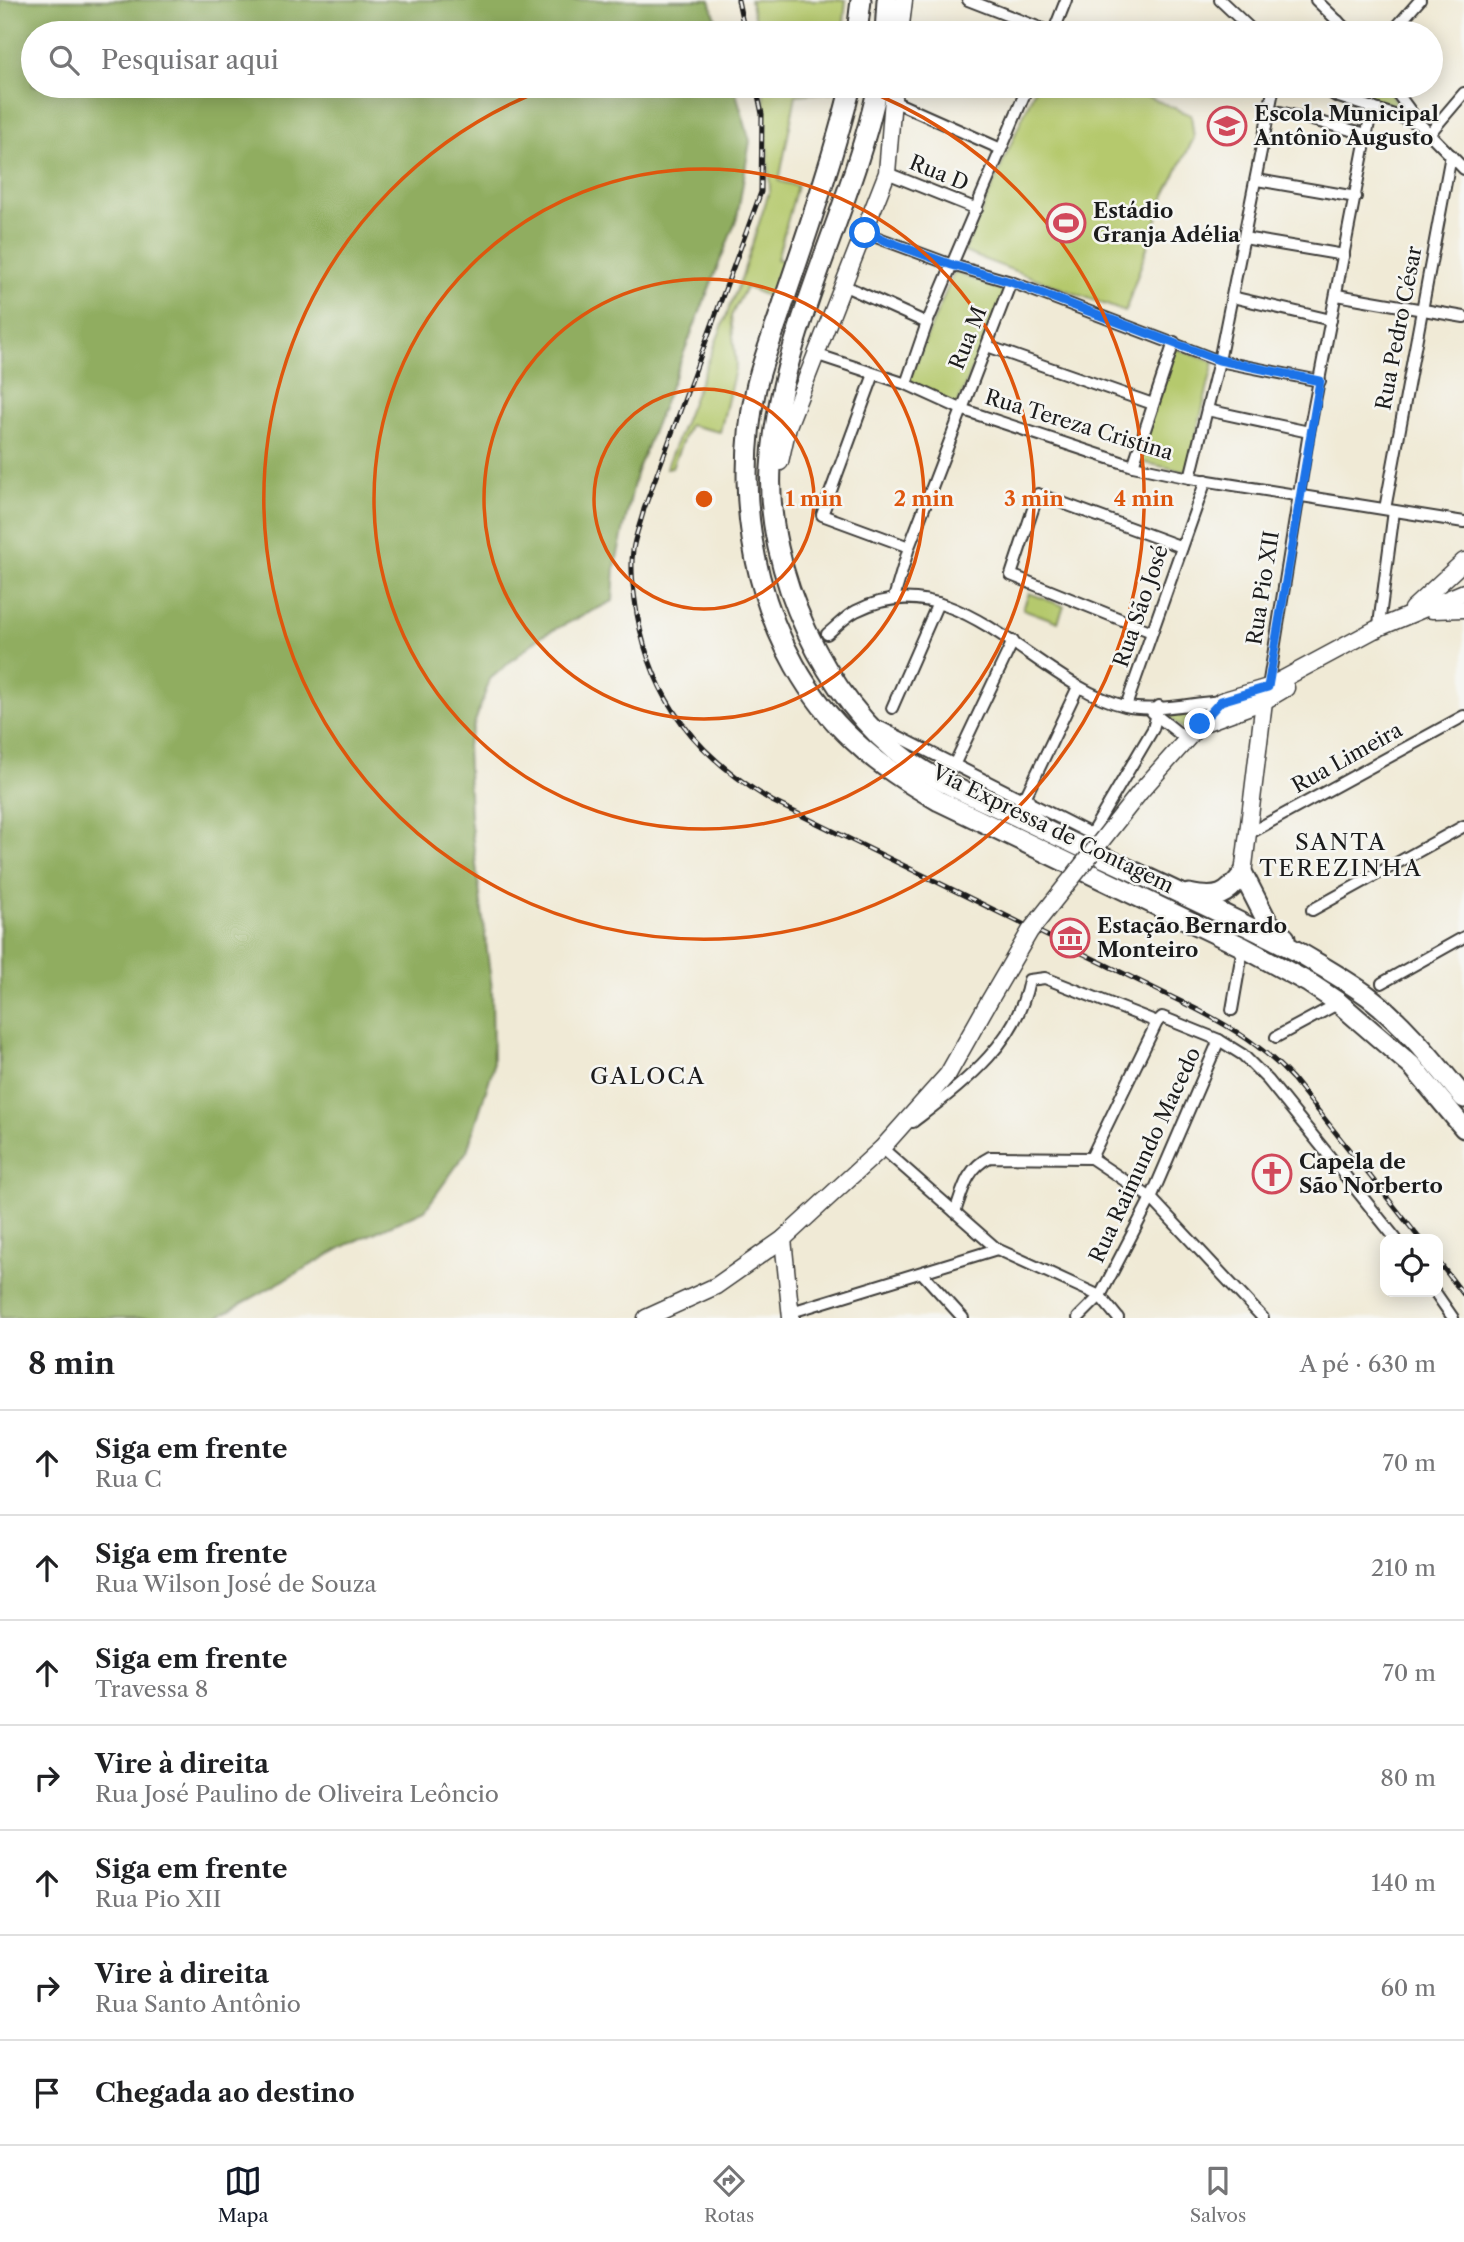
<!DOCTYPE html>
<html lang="pt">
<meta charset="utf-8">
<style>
body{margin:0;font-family:"Libre Caslon Text",serif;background:#f6f6f6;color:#202124}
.controls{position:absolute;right:21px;bottom:21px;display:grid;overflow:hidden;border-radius:14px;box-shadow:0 4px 18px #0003}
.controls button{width:63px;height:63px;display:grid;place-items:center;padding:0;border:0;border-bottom:2px solid #e0e0e0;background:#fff;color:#202124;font:35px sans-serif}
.stop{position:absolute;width:21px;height:21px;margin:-16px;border:5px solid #1a73e8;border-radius:50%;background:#fff}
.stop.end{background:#1a73e8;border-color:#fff;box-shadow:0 2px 7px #0008}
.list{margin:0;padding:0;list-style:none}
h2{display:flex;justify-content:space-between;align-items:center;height:91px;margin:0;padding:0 28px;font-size:30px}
h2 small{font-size:23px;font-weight:400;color:#757577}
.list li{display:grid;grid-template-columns:46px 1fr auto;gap:21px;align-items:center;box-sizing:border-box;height:105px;padding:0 28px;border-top:2px solid #e0e0e0}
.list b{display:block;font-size:26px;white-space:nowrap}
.list p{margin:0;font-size:23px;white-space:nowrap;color:#757577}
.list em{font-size:23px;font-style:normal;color:#757577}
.icon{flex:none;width:38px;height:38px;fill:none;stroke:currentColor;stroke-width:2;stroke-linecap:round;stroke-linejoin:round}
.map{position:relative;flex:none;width:1464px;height:1318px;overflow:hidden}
.search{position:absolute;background:#fff;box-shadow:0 4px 18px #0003;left:21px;right:21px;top:21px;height:77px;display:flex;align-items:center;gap:18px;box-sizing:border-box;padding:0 24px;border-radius:38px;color:#757577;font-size:26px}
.sheet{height:826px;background:#fff}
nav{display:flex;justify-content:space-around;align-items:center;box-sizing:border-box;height:98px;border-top:2px solid #e0e0e0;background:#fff;font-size:19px;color:#757577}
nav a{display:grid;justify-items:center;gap:4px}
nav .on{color:#111827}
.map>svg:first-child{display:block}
</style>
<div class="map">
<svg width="1464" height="1318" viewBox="0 0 1464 1318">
<rect width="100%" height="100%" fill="#f6f6f2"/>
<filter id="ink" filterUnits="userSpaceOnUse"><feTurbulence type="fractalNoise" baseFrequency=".0143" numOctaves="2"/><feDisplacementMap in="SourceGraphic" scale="14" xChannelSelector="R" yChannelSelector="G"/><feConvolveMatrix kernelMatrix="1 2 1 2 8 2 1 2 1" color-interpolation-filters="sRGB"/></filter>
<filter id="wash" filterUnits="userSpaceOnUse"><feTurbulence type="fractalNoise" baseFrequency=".00686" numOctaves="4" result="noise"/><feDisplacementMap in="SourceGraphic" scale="28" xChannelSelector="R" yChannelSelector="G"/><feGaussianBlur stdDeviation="1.57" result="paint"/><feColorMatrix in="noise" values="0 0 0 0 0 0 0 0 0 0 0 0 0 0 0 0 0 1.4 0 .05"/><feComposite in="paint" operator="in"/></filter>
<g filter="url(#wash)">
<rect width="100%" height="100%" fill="#f0ead6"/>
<g fill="#b5c96d" stroke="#687244" stroke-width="2">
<polygon points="750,0 846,0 843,33 758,33"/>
<polygon points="763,86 840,86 839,91 796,95 779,181 797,186 777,259 788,262 779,301 746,287 731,316 736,365 720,432 689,425 672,467 666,468 742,276 770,189"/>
<polygon points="1036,86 1122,86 1191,115 1194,138 1165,195 1125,312 964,252"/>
<polygon points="1330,86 1386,86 1399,106 1339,92"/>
<polygon points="954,272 1005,291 956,408 913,390 910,377"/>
<polygon points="1174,348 1214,362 1187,472 1137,461"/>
<polygon points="1029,593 1064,606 1058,622 1023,609"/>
<polygon points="1213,705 1185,731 1163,712"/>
</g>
<polygon fill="#90ad60" stroke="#56643e" stroke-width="2" points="0,0 710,0 720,33 33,33 33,86 734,86 750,141 737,218 636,474 615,567 613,601 541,636 490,679 467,745 470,818 492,989 493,1068 467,1151 425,1210 349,1244 216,1318 0,1318"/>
</g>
<g filter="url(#ink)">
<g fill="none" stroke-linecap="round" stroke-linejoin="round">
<defs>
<g id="street">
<polyline points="968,0 1053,33"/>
<polyline points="1220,0 1255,33"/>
<polyline points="1316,0 1350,33"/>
<polyline points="1053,33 1066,0"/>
<polyline points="1328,33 1338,21"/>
<polyline points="1391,33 1420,0"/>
<polyline points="1320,86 1336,96 1418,123"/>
<polyline points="1392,86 1419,123 1464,169"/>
<polyline points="893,101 1001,149"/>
<polyline points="1272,110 1367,134"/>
<polyline points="1430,133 1464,93"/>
<polyline points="887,173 977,209"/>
<polyline points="1257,180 1356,197"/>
<polyline points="865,233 952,265 1011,282 1219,361 1320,381"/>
<polyline points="1244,238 1344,255"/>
<polyline points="845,286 927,323"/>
<polyline points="1337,295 1464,317"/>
<polyline points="1232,297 1331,320"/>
<polyline points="987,346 1153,404"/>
<polyline points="815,354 906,384 961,409 1133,466 1190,478 1464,522"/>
<polyline points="874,374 822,515 909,547"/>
<polyline points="906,384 927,323 1028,86"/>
<polyline points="1207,410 1309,432"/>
<polyline points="1133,466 1174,342"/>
<polyline points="1190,478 1219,361 1274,86"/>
<polyline points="1385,509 1451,155"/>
<polyline points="894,598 909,547 1011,282"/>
<polyline points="1152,632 1011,575 1038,494 1182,547"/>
<polyline points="1378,632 1394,511"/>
<path d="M827 634C836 627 846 616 856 611 958 559 1035 684 1125 706 1154 713 1192 703 1221 701"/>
<polyline points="1268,687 1309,432 1372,107"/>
<polyline points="1126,706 1206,480"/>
<polyline points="892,708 938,603"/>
<polyline points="1152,712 1186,739"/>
<polyline points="880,727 1091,834 1153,729 1159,706"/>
<polyline points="955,763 1013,641"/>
<polyline points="1024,800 1078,687"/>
<polyline points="1248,834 1464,716"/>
<polyline points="1312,910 1464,826"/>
<polyline points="1382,983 1464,937"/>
<polyline points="1232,1010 1243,947"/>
<polyline points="1276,1037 1339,1003"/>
<path d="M913 1122C962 1084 1017 1045 1029 980L1045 978 1157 1022 1162 1017 1219 1040 1243 1055 1268 1080 1396 1239"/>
<polyline points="882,1148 997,1249 1100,1296 1118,1318"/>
<polyline points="1091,1158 1157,1022"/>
<path d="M955 1212C963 1189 967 1168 990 1157L1091 1158 1151 1198 1263 1318"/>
<polyline points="922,1273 963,1318"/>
<polyline points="1435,1292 1453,1318"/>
<polyline points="798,1310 997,1249"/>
<polyline points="1078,1318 1100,1296 1151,1198 1219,1040"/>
</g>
<g id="secondary">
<polyline points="900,33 904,0"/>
<polyline points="780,462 788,426 887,173 894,86"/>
<polyline points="1412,609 1464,561"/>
<polyline points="1432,610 1464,609"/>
<polyline points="1204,723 1264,701 1286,688"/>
<polyline points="1140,792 1221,701 1268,687 1376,629 1464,592"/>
<polyline points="1243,874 1264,701"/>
<polyline points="783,1239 791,1318"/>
<polyline points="646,1318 716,1286 783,1239 882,1148 948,1074 988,1003"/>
</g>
<g id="highway">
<polyline points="857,33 861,0"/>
<polyline points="885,33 887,0"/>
<path d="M851 86C833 158 809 227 785 298 776 327 763 358 756 388 730 509 760 654 853 740 879 765 908 783 939 801L1243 947 1309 983 1339 1003 1413 1067 1464 1128"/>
<path d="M878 86C851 215 778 335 771 468 765 569 825 702 909 761 941 784 979 798 1014 815 1088 851 1162 884 1235 920 1262 934 1290 946 1315 962 1333 973 1352 984 1368 996 1404 1023 1435 1063 1464 1098"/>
<polyline points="1024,800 1030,818 1040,826"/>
<path d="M1189 894C1218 900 1226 896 1243 874L1267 921 1285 938"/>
</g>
</defs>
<use href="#street" stroke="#3c3b38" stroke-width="14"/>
<use href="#secondary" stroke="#3c3b38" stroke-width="19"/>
<use href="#highway" stroke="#3c3b38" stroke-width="23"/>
<use href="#street" stroke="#fff" stroke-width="10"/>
<use href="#secondary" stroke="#fff" stroke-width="16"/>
<use href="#highway" stroke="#fff" stroke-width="19"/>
<defs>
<g id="rail">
<polyline points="738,0 745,33"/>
<path d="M756 86 762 114 761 192 644 509C641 522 635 536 633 550 630 571 634 593 637 614 653 702 696 755 772 801L1196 1009C1233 1028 1265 1048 1293 1079L1420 1239"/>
<polyline points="1438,1261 1464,1295"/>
</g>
</defs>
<use href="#rail" stroke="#1c1c1c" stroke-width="5"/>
<use href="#rail" stroke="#f6f6f2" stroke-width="2.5" stroke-dasharray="8" stroke-linecap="butt"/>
<defs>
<polyline id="secondary-bridge" points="988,1003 1030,931 1140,792"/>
</defs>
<use href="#secondary-bridge" stroke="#3c3b38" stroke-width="19" stroke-linecap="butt"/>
<use href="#secondary-bridge" stroke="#fff" stroke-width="16"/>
</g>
</g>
<g fill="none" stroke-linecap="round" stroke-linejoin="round" filter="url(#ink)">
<polyline stroke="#1a73e8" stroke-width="9" points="865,233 952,265 1011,282 1219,360 1320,381 1268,687 1221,701 1200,724"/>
</g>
<g fill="none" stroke="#de560d" stroke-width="3.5">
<circle cx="704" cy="499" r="110"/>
<circle cx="704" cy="499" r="220"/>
<circle cx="704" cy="499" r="330"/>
<path d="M858 87A440 440 0 1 1 550 87"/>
</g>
<defs>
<symbol id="school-ring" viewBox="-11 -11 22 22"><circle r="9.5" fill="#f6f6f2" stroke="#d1495b" stroke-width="1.5"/><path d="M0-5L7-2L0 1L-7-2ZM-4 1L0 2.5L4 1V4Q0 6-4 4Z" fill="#d1495b"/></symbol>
<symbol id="stadium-ring" viewBox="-11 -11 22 22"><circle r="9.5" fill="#f6f6f2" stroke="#d1495b" stroke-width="1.5"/><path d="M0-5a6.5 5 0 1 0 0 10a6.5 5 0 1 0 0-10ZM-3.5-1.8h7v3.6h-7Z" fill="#d1495b"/></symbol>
<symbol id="museum-ring" viewBox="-11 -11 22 22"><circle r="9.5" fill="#f6f6f2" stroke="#d1495b" stroke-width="1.5"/><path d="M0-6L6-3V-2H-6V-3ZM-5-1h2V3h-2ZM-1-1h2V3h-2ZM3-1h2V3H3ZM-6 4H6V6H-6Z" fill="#d1495b"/></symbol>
<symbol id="church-ring" viewBox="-11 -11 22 22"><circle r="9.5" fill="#f6f6f2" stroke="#d1495b" stroke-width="1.5"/><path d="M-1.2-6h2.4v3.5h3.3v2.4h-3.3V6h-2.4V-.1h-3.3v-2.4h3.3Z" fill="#d1495b"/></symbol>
</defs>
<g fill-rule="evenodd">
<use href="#school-ring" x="1205" y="104" width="44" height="44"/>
<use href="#stadium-ring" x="1044" y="201" width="44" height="44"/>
<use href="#museum-ring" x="1048" y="916" width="44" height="44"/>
<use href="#church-ring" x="1250" y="1152" width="44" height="44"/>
</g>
<g text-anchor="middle" stroke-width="5" stroke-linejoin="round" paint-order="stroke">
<g font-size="21" font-weight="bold" fill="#1c1c1c" stroke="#f6f6f2" text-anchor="start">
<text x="1254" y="121">Escola Municipal<tspan x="1254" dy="24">Antônio Augusto</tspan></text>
<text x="1093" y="218">Estádio<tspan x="1093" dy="24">Granja Adélia</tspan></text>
<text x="1097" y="933">Estação Bernardo<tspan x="1097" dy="24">Monteiro</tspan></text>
<text x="1299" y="1169">Capela de<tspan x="1299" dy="24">São Norberto</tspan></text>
</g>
<g font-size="21" fill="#1c1c1c" stroke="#f6f6f2">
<text transform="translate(939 173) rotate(22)" y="7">Rua D</text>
<text transform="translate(1399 328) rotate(-79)" y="7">Rua Pedro César</text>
<text transform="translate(968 338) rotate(-68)" y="7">Rua M</text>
<text transform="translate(1079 425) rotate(17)" y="7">Rua Tereza Cristina</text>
<text transform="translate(1263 588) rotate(-81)" y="7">Rua Pio XII</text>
<text transform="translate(1141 606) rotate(-71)" y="7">Rua São José</text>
<text transform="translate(1347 758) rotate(-29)" y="7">Rua Limeira</text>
<text transform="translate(1053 829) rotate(26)" y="7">Via Expressa de Contagem</text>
<text transform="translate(1145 1155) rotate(-65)" y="7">Rua Raimundo Macedo</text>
</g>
<g font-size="23" letter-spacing="2" fill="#1c1c1c" stroke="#f6f6f2">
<text x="1341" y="850">SANTA<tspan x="1341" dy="26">TEREZINHA</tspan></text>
<text x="648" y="1084">GALOCA</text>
</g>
</g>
<circle cx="704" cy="499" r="10" fill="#de560d" stroke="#f6f6f2" stroke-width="3.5"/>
<g font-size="21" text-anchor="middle" font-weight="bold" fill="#de560d" stroke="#f6f6f2" stroke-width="5" stroke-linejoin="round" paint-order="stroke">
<text x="814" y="506">1 min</text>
<text x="924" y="506">2 min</text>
<text x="1034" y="506">3 min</text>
<text x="1144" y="506">4 min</text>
</g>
</svg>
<div class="controls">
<button><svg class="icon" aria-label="locate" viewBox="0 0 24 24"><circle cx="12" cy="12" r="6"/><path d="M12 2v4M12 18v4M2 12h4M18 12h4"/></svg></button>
</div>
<div class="stop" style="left:865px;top:233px"></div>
<div class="stop end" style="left:1200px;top:724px"></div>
<div class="search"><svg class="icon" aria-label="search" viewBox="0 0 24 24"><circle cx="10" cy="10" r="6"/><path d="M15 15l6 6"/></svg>Pesquisar aqui</div>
</div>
<section class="sheet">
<h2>8 min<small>A pé · 630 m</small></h2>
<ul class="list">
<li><svg class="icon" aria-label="ahead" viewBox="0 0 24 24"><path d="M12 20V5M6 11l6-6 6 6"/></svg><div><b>Siga em frente</b><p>Rua C</p></div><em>70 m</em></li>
<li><svg class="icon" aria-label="ahead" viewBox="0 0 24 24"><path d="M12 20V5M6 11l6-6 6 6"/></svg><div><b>Siga em frente</b><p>Rua Wilson José de Souza</p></div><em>210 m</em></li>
<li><svg class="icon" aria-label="ahead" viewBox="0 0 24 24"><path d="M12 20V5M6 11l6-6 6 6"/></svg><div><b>Siga em frente</b><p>Travessa 8</p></div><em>70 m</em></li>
<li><svg class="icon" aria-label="right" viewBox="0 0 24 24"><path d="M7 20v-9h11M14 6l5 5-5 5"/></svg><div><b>Vire à direita</b><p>Rua José Paulino de Oliveira Leôncio</p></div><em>80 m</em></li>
<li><svg class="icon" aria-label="ahead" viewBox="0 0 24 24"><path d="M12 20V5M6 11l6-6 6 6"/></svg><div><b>Siga em frente</b><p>Rua Pio XII</p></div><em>140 m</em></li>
<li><svg class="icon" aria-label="right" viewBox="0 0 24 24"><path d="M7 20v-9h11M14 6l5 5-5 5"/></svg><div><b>Vire à direita</b><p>Rua Santo Antônio</p></div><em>60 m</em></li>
<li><svg class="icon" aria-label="arrive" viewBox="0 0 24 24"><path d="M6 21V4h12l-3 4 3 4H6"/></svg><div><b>Chegada ao destino</b></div></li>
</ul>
</section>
<nav>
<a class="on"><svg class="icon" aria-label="map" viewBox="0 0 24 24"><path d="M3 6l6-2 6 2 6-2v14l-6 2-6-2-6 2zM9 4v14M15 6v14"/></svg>Mapa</a>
<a><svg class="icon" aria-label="directions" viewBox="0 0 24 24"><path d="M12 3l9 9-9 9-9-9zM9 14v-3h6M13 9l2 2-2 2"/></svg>Rotas</a>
<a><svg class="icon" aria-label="saved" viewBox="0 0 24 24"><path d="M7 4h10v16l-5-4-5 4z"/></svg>Salvos</a>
</nav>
